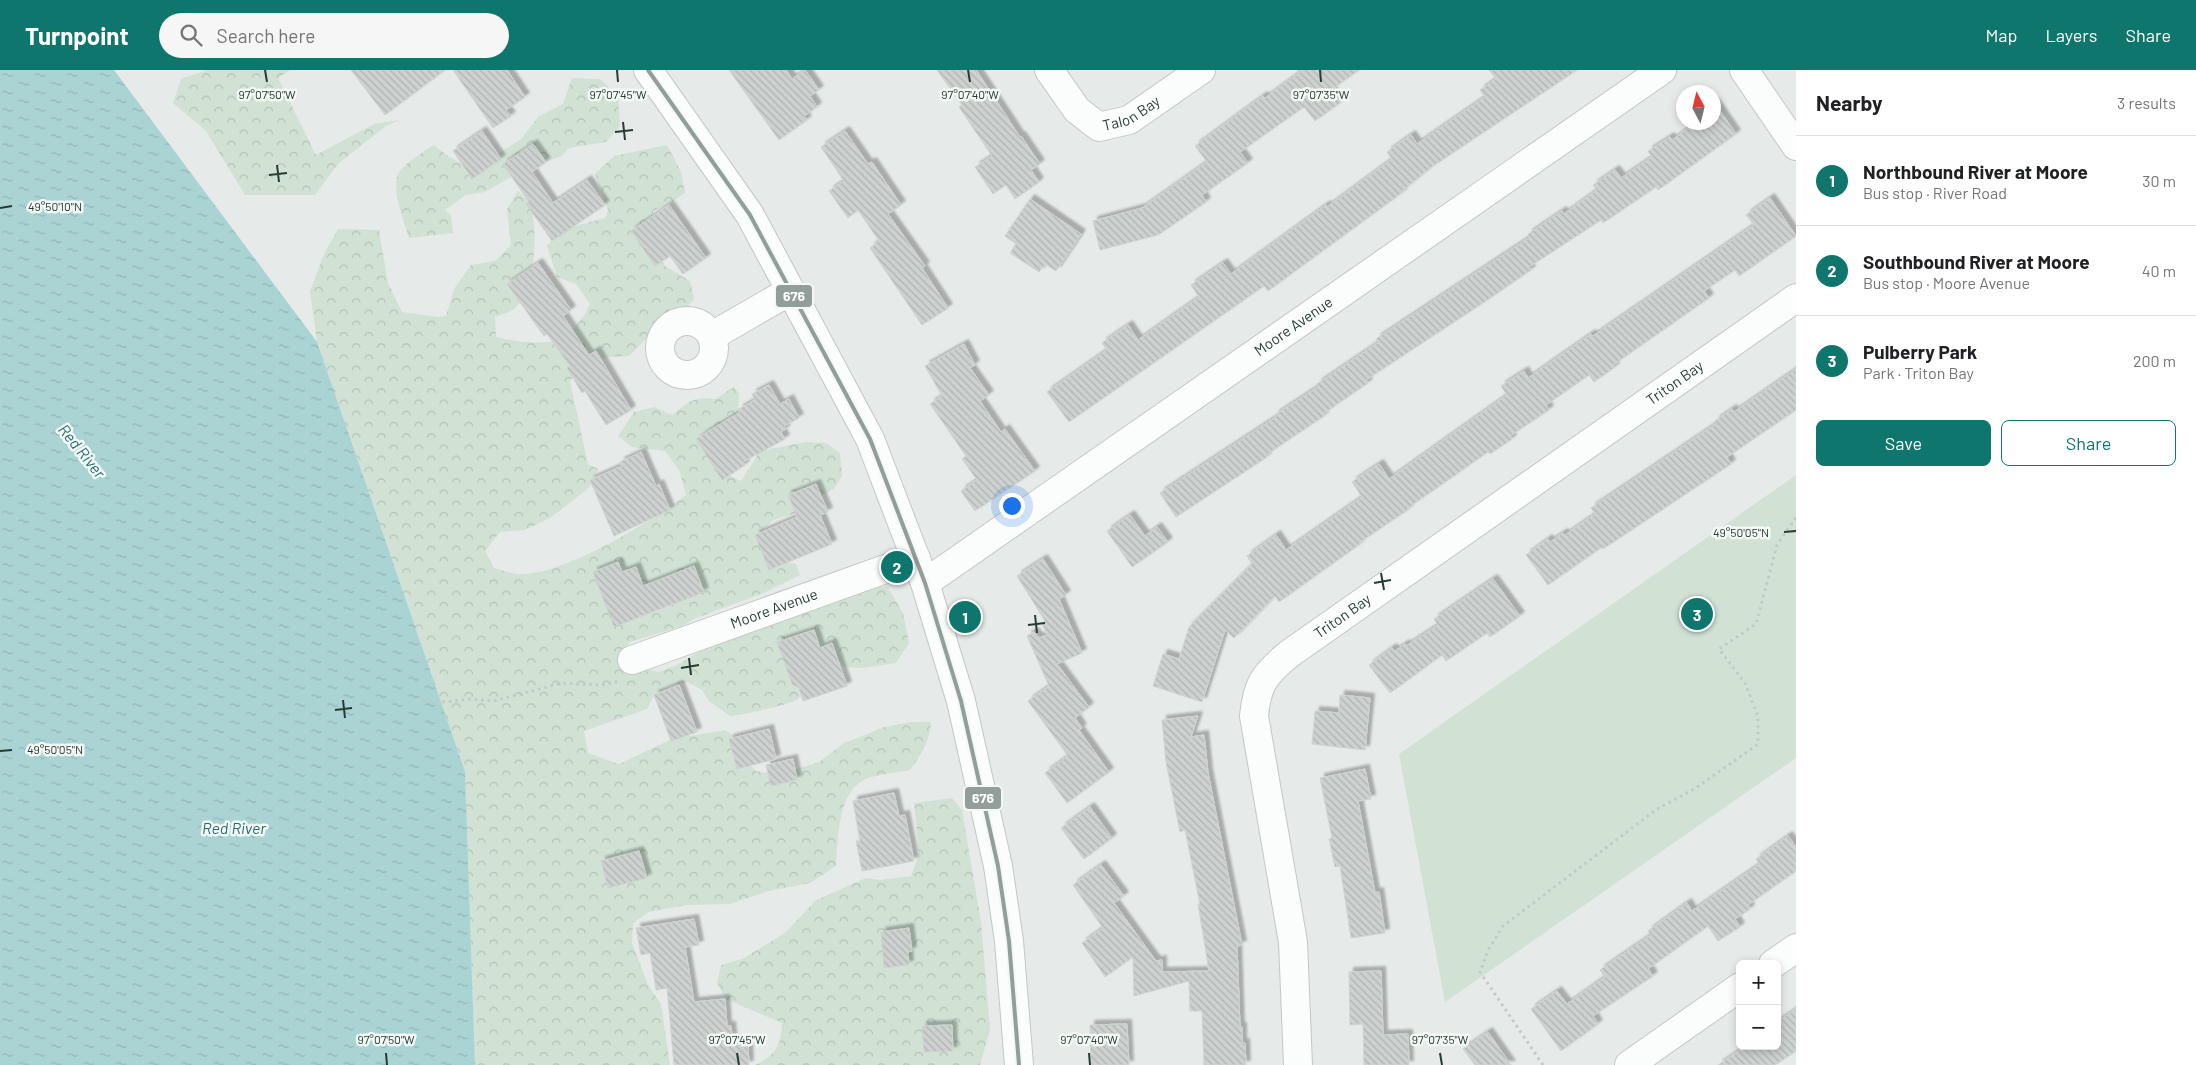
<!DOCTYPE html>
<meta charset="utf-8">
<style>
body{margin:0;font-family:Barlow,sans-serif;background:#f6f6f6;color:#202124}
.controls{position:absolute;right:15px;bottom:15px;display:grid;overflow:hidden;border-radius:8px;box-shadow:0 2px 8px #0003}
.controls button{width:45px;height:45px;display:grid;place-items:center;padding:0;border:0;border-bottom:1px solid #e0e0e0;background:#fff;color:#202124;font:25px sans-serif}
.compass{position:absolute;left:1676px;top:15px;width:45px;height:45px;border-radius:50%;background:#fff;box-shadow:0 2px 8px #0003;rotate:353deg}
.you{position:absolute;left:1011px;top:435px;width:18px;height:18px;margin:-12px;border:4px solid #fff;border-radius:50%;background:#1a73e8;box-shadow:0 0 0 8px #1a73e833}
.badge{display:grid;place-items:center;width:32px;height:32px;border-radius:50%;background:#0f766e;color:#fff;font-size:16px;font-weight:700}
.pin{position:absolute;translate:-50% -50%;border:2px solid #fff;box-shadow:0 1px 5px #0006}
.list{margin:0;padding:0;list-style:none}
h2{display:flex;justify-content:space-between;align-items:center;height:65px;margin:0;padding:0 20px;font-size:21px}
h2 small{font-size:16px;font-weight:400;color:#757577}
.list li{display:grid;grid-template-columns:32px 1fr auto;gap:15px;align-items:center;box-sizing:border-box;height:90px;padding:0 20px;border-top:1px solid #e0e0e0}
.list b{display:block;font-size:19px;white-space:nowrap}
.list p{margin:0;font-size:16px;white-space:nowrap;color:#757577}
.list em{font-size:16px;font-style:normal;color:#757577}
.actions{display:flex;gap:10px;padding:15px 20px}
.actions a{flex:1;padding:11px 0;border:1px solid #0f766e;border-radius:8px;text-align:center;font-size:18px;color:#0f766e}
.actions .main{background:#0f766e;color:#fff}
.icon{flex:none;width:28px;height:28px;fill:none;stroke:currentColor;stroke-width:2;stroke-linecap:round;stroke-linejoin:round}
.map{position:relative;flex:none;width:1796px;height:995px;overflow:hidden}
header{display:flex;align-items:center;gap:30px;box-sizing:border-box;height:70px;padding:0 25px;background:#0f766e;color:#fff}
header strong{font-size:24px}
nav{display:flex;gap:28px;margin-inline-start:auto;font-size:18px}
.search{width:350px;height:45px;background:#f6f6f6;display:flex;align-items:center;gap:12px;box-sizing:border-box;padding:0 18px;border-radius:28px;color:#757577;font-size:19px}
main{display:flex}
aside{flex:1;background:#fff}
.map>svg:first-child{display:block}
</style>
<header>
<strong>Turnpoint</strong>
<div class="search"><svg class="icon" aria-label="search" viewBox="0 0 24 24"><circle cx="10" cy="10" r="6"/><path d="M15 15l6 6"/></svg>Search here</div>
<nav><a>Map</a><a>Layers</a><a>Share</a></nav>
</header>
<main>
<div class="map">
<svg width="1796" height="995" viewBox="0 0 1796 995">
<defs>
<pattern id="forest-crowns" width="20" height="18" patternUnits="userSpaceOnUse" patternTransform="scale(1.25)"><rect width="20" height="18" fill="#d1e2d4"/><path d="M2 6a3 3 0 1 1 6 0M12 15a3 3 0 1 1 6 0" fill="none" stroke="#b3c3b6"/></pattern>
<pattern id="water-ripples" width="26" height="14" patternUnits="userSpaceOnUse" patternTransform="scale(1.25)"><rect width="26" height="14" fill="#aad3d4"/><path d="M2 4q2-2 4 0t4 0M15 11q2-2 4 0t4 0" fill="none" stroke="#92b6b6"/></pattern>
<pattern id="building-back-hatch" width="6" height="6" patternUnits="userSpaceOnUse" patternTransform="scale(1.25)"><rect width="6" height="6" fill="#cdd1cf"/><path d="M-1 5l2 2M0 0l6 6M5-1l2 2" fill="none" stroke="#b0b4b2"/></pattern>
<filter id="shadow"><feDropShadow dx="4.5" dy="-4.5" stdDeviation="1" flood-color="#0004"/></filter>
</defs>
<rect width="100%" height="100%" fill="#e6eae8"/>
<g fill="url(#forest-crowns)">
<polygon points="207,0 290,0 278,8 316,85 374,54 400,50 386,56 339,93 315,125 245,125 206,61 173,33 181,9"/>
<path d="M572 8 600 9 618 26 620 56 606 72 569 78 562 86 522 101 485 122 466 125 445 140 451 145 453 163 409 168C404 151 389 115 400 101 409 90 423 82 434 75L449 87 463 94 488 90 521 69 539 46 563 34Z"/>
<path d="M667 75 681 102 685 123 672 132 653 141 654 172 665 196 690 211 694 229 677 250 649 266 629 286 609 287 582 294 570 311 588 394 598 399 590 417 550 448 525 460 500 462 485 481 494 498C502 500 511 504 520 504 563 506 651 451 686 425L679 400 665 381 632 377 618 366 634 342 654 337 672 345C688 332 694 326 715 329L734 317 739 324 738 346 714 358 700 362V376L727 404 741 411 760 381 806 372 826 373 840 383 842 406 834 419 813 430 800 442 773 450 759 464 780 492 796 494 800 505 764 523 696 548 682 556 630 572 621 585 626 595 659 602 679 594 724 567 848 520 887 516 903 543 909 573 896 593 863 598 844 597 829 575C822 589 811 620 798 629 789 635 742 645 730 646L709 631 702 620 687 612 669 616 654 625 647 639 584 661 588 683 619 694 672 669 725 660 740 670 741 687 756 701 778 705 819 692 844 673 885 657 911 652H931C930 671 921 685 910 700 897 702 883 704 871 707 836 718 839 767 836 796L810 813 769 821 730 834 687 835 649 842 633 853 632 873 648 915 661 934 670 995H475L465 707 317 272 310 221 324 184 338 159 379 160 388 213 402 242 438 247 446 246 454 219 471 195 495 191 511 175 507 139 518 121C522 125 529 130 531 136 538 161 536 223 513 240 508 243 500 245 495 247L496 267C522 273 539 274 565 270L585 244 590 234 576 214 557 207 547 176 560 160 605 148 608 140 595 104 614 86Z"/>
<path d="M952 728 962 740 981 852 990 960 980 995H755C776 985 781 976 782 953L726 929 717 913 721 895 742 889 785 863 816 830 866 808 880 810 911 806 919 784 914 733Z"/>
</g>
<polygon fill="#d1e2d4" points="1796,405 1796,688 1445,932 1399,684"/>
<polygon fill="url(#water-ripples)" points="0,0 114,0 317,272 465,702 475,995 0,995"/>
<g fill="url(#building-back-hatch)" stroke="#cfd3d1" filter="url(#shadow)">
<polygon points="351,0 445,0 385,45"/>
<polygon points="453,0 507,0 525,27 506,40 511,46 493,58"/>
<polygon points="729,0 786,0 792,9 805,0 819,20 810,26 817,37 804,46 807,50 779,70"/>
<polygon points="937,0 976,0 1020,67 1021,66 1040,94 1031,100 1039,112 1015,129 1006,115 993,124 975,97 992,86 959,37 962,35"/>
<polygon points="1303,0 1359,0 1331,20 1340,33 1315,51 1304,37 1240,82 1248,93 1202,125 1206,132 1158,165 1100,180 1093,151 1142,138 1207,92 1195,76 1263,26 1265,28"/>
<polygon points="1489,0 1577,0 1433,96 1402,121 1403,122 1268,221 1264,216 1069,352 1047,322 1107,280 1102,273 1128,255 1138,270 1199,227 1191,215 1223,193 1231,204 1326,135 1327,137 1392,89 1387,82 1411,65 1417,74 1485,27 1480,20 1496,9"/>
<polygon points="1714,32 1736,64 1658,120 1656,117 1603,153 1601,150 1529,197 1531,200 1480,235 1366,310 1368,313 1323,344 1324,346 1266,385 1267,387 1176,447 1160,423 1276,347 1275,345 1319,316 1317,314 1379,272 1376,269 1530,167 1528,164 1562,141 1564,144 1597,120 1593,115 1615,100 1621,108 1652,87 1648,81 1670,67 1672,70 1697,52 1714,52"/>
<polygon points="482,61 501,89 472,109 453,81"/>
<polygon points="845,61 868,94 872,92 901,135 888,144 925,196 922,198 948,238 922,255 870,178 879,171 858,140 848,148 829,121 844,111 821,77"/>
<polygon points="533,74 546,92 532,102 553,133 587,110 605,135 552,171 526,134 529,132 503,94"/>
<polygon points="1770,128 1796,166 1739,206 1735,200 1704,221 1709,228 1613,295 1615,297 1594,312 1589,305 1546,335 1549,340 1510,366 1512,369 1490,384 1488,382 1408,438 1409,439 1359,473 1360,474 1279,532 1275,526 1234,568 1225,560 1202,632 1153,616 1163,584 1179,589 1189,557 1252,494 1247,486 1276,465 1286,480 1362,427 1352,412 1379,394 1389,409 1507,325 1501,316 1524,301 1528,308 1591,264 1593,266 1641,233 1754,155 1746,145"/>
<polygon points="1030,129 1081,164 1056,201 1045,194 1039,202 1010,183 1016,174 1005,166"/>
<polygon points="669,135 706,188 683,204 670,186 655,196 631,161"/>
<polygon points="538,193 571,240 563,246 589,285 596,281 631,340 606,355 585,321 582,323 567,298 570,296 547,264 544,266 507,214"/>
<polygon points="964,274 975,295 970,298 989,325 980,331 1001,362 1005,359 1035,401 975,441 961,421 977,410 962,389 966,386 930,334 942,326 925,296"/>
<polygon points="1796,299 1796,340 1727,387 1731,394 1603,479 1602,477 1548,515 1526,485 1548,469 1550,472 1563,463 1565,465 1595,444 1591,438 1676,381 1717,353 1715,351 1732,339 1734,342"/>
<polygon points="769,315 780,334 789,329 799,348 784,356 786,359 781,362 785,369 743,392 745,395 722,410 696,369 740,342 739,339 755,330 752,324"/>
<polygon points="641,382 656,416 659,414 670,440 614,466 590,410 622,396 620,392"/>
<polygon points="816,414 828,442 820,445 832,474 769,500 755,465 797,447 788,425"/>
<polygon points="1130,445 1145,466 1157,457 1168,472 1132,497 1107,461"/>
<polygon points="1043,489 1066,525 1059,529 1082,583 1057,594 1089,637 1075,648 1082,658 1079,660 1109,702 1067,733 1045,703 1068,686 1028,631 1049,616 1027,566 1034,562 1039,568 1047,565 1042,553 1045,551 1017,506"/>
<polygon points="618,492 622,502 636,497 643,516 694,496 704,522 614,557 593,502"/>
<polygon points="1493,509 1520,546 1490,567 1487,563 1446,591 1442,585 1390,623 1369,595 1392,578 1395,581 1405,574 1406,576 1438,555 1434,549"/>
<polygon points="814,560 820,578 832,573 847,616 803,631 799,618 792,614 777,572"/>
<polygon points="679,615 697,662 671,671 654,625"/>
<polygon points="1340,625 1370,628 1365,680 1312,674 1315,641 1339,643"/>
<polygon points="1198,646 1191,667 1204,665 1208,703 1242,875 1237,876 1240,957 1242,957 1242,973 1245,973 1246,995 1204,995 1202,941 1190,941 1189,911 1134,926 1133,887 1105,907 1082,873 1103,858 1073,815 1101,795 1124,826 1114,833 1156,891 1162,890 1162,902 1209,901 1198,834 1200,834 1185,760 1180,762 1166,692 1162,650"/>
<polygon points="769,659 776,689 737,699 729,669"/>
<polygon points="793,689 797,710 771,716 766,695"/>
<polygon points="1365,699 1371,729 1358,731 1375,823 1379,822 1385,863 1351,868 1340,796 1335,797 1329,769 1332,768 1320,708"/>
<polygon points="894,723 899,746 905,745 914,791 862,801 856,771 860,771 853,731"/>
<polygon points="1090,737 1112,768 1084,789 1061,758"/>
<polygon points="1788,766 1796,777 1796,801 1748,835 1750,839 1735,849 1740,857 1718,871 1708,856 1648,899 1653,906 1593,946 1598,954 1561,981 1531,939 1557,921 1567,934 1605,907 1600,900 1651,865 1648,861 1687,833 1692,841 1760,794 1756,789"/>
<polygon points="639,781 647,808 608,818 601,791"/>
<polygon points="694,849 699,875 685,877 694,932 725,929 727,956 731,956 733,975 748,974 749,995 674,995 667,918 656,920 650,883 641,885 636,858"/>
<polygon points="909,858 912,881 908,882 909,895 884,898 881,862"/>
<polygon points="1381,901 1383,965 1408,964 1409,995 1364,995 1363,954 1350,955 1349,902"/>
<polygon points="1796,939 1796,981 1775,995 1718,995 1746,976 1777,976 1777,952"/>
<polygon points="1127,954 1129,995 1091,995 1090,955"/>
<polygon points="952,955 953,981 924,982 922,956"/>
<polygon points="1488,962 1511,995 1475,995 1463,979"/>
</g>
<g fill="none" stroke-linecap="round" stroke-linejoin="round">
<defs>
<g id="street">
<path id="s1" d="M1049 0 1077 40 1099 57 1129 50 1201 0"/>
<polyline points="1744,0 1796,76"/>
<circle cx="687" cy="278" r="27"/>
<polyline points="712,266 790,221"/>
<path id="s2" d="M925 513 1662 0"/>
<path id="s3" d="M632 590 916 488"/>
<polyline points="1773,894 1796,878"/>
<path id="s4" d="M1298 995 1293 872 1254 646C1257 614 1264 605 1289 584L1796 228"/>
<polyline points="1629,995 1740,917"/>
</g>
<polyline id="secondary" points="648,0 750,145 870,369 925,513 961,631 998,796 1009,871 1019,995"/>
</defs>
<use href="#street" stroke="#c3c7c5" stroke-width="30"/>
<use href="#secondary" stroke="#c2c8c5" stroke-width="30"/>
<g stroke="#c2cac6" stroke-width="3" stroke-dasharray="2.5 4" stroke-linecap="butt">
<polyline points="417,629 430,631 434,633 471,629 494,631 562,613 603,615 619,611"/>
<polyline points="1543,995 1480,902 1488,880 1503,856 1657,739 1696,718 1758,674 1758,646 1745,613 1719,579 1756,554 1777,475 1796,447"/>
</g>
<use href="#street" stroke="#fbfcfc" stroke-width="28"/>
<use href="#secondary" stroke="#fbfcfc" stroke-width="28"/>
<defs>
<polyline id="bus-1" points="648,0 750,145 870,369 925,513 961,631 998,796 1009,871 1019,995"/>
</defs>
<use href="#bus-1" stroke="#f4f9f6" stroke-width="8"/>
<use href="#bus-1" stroke="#929e99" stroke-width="4"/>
</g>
<path fill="none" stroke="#253c33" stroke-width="2" d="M265 0 267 12M617 0 618 12M968 0 970 12M1320 0 1321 12M623 52 625 70M615 62 633 60M277 95 279 112M269 105 287 103M0 138 12 136M1784 462 1796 461M1381 503 1384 520M1374 513 1391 510M1035 545 1037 563M1028 555 1045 553M689 588 691 605M681 598 699 595M343 630 345 648M335 640 352 638M0 681 12 680M386 983 387 995M737 983 739 995M1089 983 1090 995M1440 983 1442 995"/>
<g text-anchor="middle" stroke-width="5" stroke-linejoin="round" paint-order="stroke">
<g font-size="15" fill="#253c33" stroke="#f4f9f6">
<text dy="5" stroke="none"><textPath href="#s1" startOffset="112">Talon Bay</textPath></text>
<text dy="5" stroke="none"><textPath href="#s2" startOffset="449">Moore Avenue</textPath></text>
<text dy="5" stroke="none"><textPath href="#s4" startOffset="898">Triton Bay</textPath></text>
<text dy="5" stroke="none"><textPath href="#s3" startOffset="151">Moore Avenue</textPath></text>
<text dy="5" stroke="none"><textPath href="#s4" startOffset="492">Triton Bay</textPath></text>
</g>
<g font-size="16" font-style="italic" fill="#246e73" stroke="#f4f9f6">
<text transform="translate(82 381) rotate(51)" y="6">Red River</text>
<text x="234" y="764">Red River</text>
</g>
</g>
<g font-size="12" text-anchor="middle" fill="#253c33" stroke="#f4f9f6" stroke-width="5" stroke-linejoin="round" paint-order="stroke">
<text x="267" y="29">97°07'50"W</text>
<text x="618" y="29">97°07'45"W</text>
<text x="970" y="29">97°07'40"W</text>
<text x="1321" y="29">97°07'35"W</text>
<text x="55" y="141">49°50'10"N</text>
<text x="1741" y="467">49°50'05"N</text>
<text x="55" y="684">49°50'05"N</text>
<text x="386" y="974">97°07'50"W</text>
<text x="737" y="974">97°07'45"W</text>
<text x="1089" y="974">97°07'40"W</text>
<text x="1440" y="974">97°07'35"W</text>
</g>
<g stroke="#f4f9f6" stroke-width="2">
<rect x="775" y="214" width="38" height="24" rx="5" fill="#929e99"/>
<rect x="964" y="716" width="38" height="24" rx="5" fill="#929e99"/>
</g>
<g font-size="14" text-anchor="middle" font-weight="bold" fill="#fff">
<text x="794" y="231">676</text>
<text x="983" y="733">676</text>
</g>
</svg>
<div class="controls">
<button>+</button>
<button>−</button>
</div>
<svg class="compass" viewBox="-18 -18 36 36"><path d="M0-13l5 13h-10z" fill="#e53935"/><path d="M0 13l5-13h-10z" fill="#757577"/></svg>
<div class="you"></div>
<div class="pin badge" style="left:965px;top:547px">1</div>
<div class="pin badge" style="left:897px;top:497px">2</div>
<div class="pin badge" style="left:1697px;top:544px">3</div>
</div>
<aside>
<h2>Nearby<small>3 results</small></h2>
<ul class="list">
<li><span class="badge">1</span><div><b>Northbound River at Moore</b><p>Bus stop · River Road</p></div><em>30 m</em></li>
<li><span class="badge">2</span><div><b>Southbound River at Moore</b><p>Bus stop · Moore Avenue</p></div><em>40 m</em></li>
<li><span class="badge">3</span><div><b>Pulberry Park</b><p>Park · Triton Bay</p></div><em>200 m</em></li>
</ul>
<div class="actions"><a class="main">Save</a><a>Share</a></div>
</aside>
</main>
